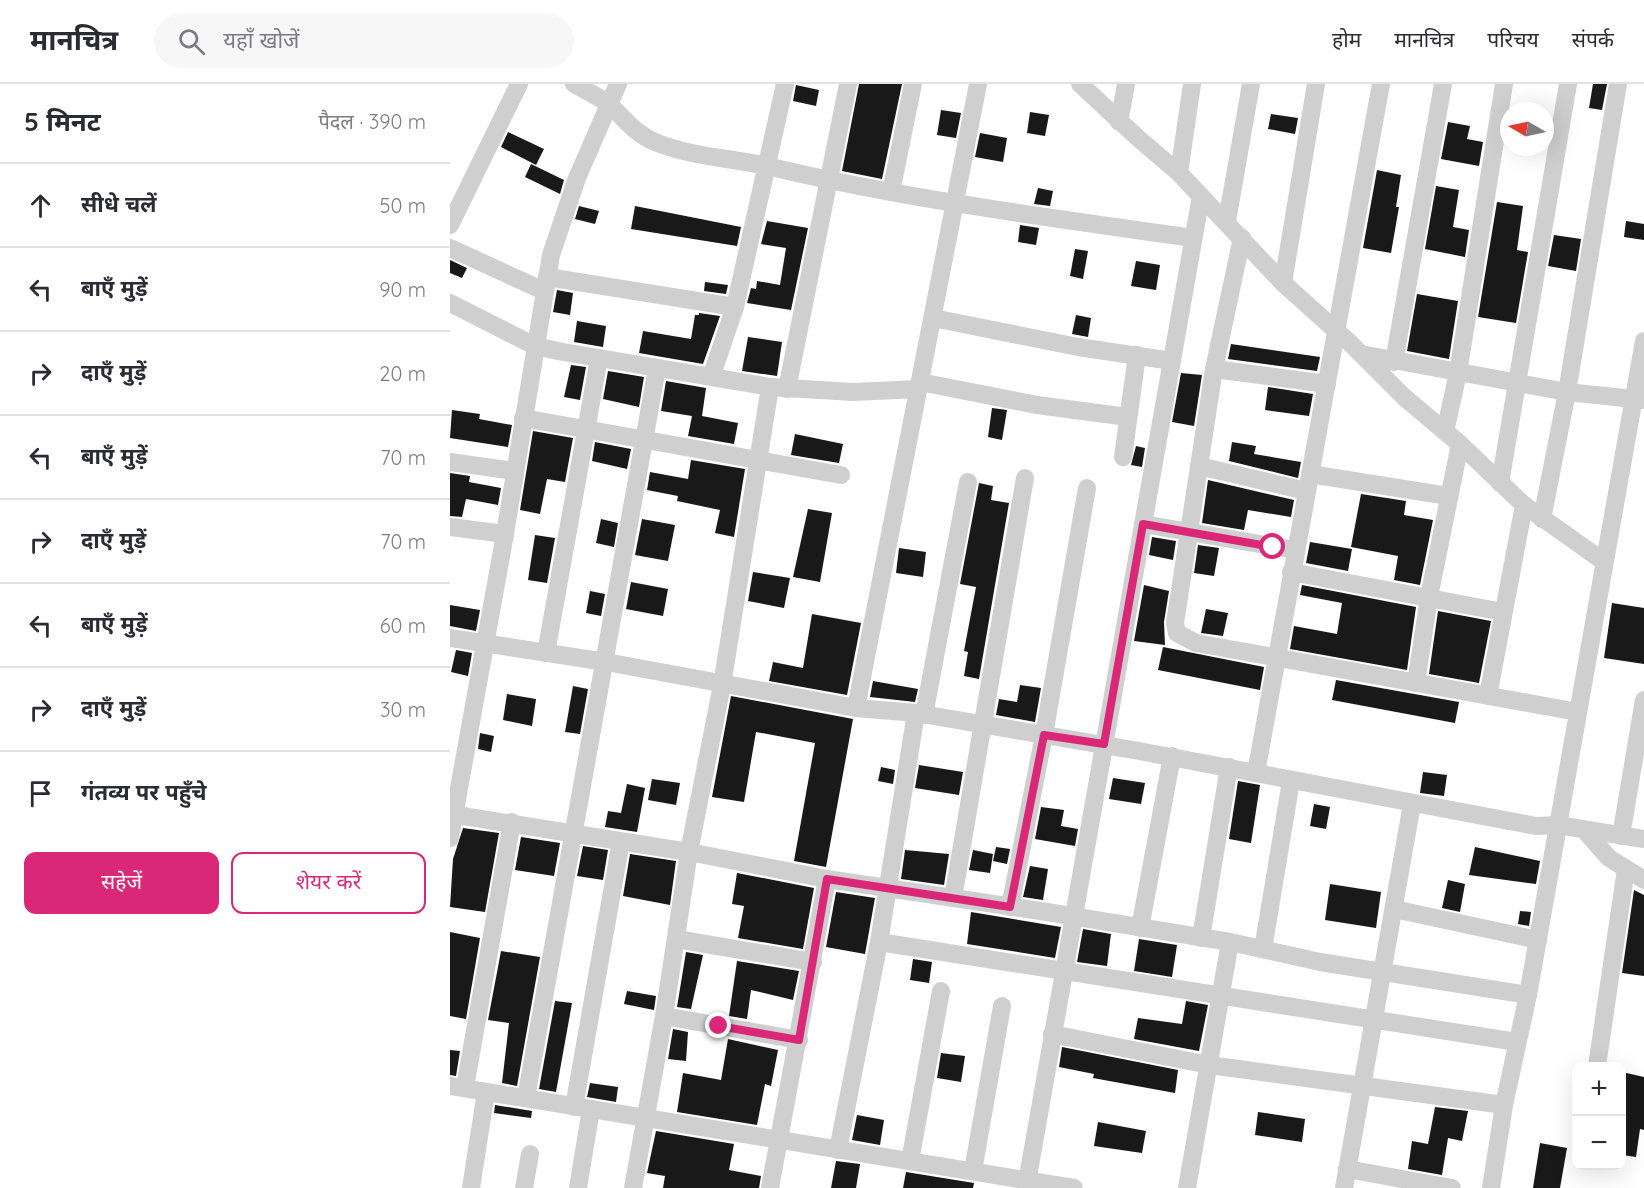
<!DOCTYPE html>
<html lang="hi">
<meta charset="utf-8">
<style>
body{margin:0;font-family:Quicksand,"Noto Sans Devanagari",sans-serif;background:#f7f7f7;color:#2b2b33}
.controls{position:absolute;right:18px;bottom:18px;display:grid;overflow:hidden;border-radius:12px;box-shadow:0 6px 24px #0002}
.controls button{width:54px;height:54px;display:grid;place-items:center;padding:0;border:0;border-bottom:2px solid #e1e1e2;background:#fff;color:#2b2b33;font:30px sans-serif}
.compass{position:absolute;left:1050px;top:18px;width:54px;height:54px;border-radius:50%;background:#fff;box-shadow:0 6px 24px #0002;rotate:279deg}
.stop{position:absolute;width:18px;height:18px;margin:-14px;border:4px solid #db2777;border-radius:50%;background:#fff}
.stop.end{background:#db2777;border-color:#fff;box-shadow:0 2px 6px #0008}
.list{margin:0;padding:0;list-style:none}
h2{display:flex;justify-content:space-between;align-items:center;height:78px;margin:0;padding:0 24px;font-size:26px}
h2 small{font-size:20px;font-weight:400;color:#7c7c81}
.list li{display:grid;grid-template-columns:39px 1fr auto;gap:18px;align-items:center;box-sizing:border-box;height:84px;padding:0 24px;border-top:2px solid #e1e1e2}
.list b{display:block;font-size:22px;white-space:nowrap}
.list em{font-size:20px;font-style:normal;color:#7c7c81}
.actions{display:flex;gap:12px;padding:18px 24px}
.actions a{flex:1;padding:14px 0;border:2px solid #db2777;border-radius:12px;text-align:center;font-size:21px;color:#db2777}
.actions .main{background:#db2777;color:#fff}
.icon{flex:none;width:33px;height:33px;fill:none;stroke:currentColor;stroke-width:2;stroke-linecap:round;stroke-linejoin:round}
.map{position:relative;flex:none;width:1194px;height:1104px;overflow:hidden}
header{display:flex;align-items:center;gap:36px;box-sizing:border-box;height:84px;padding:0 30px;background:#fff;border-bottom:2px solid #e1e1e2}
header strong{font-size:28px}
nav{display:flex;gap:33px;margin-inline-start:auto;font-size:21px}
.search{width:420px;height:54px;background:#f7f7f7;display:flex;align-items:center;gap:15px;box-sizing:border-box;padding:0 21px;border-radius:33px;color:#7c7c81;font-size:22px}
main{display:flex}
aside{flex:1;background:#fff}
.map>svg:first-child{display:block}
</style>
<header>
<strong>मानचित्र</strong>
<div class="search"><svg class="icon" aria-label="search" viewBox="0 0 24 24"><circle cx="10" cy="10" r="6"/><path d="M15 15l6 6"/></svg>यहाँ खोजें</div>
<nav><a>होम</a><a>मानचित्र</a><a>परिचय</a><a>संपर्क</a></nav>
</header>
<main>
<aside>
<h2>5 मिनट<small>पैदल · 390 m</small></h2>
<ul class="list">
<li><svg class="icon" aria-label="ahead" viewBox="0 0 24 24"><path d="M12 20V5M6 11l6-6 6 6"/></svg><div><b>सीधे चलें</b></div><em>50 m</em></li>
<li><svg class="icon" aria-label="left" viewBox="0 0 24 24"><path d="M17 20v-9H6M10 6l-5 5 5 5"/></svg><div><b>बाएँ मुड़ें</b></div><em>90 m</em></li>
<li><svg class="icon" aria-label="right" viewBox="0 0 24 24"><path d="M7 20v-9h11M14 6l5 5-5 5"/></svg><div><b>दाएँ मुड़ें</b></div><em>20 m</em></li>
<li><svg class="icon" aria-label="left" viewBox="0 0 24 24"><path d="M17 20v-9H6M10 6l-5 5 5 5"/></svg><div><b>बाएँ मुड़ें</b></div><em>70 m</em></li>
<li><svg class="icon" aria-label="right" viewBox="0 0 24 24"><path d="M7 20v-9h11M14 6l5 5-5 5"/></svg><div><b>दाएँ मुड़ें</b></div><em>70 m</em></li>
<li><svg class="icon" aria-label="left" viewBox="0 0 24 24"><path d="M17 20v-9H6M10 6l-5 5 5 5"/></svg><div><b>बाएँ मुड़ें</b></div><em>60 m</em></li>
<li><svg class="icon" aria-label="right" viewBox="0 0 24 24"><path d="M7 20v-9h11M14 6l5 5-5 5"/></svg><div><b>दाएँ मुड़ें</b></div><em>30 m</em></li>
<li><svg class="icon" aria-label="arrive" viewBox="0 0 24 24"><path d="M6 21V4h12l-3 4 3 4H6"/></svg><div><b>गंतव्य पर पहुँचे</b></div></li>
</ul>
<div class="actions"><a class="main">सहेजें</a><a>शेयर करें</a></div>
</aside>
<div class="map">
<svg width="1194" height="1104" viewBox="0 0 1194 1104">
<rect width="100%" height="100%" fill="#fff"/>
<g fill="#191919">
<polygon points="409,0 452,0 432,95 392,87"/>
<polygon points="1143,0 1157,0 1152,26 1139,24"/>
<polygon points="346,1 369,6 366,22 343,17"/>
<polygon points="491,26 511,29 506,54 487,51"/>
<polygon points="580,28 599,31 595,52 577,49"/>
<polygon points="821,30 848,34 845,50 818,45"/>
<polygon points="998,38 1020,42 1017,55 1033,58 1029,82 991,75"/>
<polygon points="58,48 94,65 86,81 51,63"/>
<polygon points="530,49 557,54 553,78 525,73"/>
<polygon points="81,80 114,96 110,110 75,93"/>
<polygon points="927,86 951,91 946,123 949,123 941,169 913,164"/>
<polygon points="986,102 1009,106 1003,143 1019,146 1015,173 975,165"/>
<polygon points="588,104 603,107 600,122 584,120"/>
<polygon points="1047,118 1073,122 1067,166 1078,168 1066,239 1028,233"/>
<polygon points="129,122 149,127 145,140 125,135"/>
<polygon points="185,122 291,143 287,162 181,145"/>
<polygon points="317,137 358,144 341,226 297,219 301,204 306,205 307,197 330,201 336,164 311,160"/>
<polygon points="1176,137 1194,140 1194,156 1174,153"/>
<polygon points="570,141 589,144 586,161 568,158"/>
<polygon points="1104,151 1131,155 1126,187 1098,182"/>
<polygon points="625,165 638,167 633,195 620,192"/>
<polygon points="0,176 17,184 12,194 0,189"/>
<polygon points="686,177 710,181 706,206 681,202"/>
<polygon points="255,198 278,201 276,210 254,207"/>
<polygon points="107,206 123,209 120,231 103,228"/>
<polygon points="967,210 1008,217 999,275 957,267"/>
<polygon points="249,229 270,232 253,280 189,269 193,247 241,255 245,231 249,231"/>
<polygon points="626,231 641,234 638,253 622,250"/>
<polygon points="127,237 156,242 153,263 124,258"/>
<polygon points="298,253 332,258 327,292 292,287"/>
<polygon points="781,260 870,273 867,287 778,275"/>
<polygon points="121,281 136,283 130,316 114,313"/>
<polygon points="158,287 194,293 189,323 153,315"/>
<polygon points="731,289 752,291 744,342 722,338"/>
<polygon points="216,297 256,304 252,332 288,339 284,360 238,352 242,332 211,327"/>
<polygon points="818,303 863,310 859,332 815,326"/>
<polygon points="542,324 557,326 552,356 538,353"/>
<polygon points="2,326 30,330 29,335 62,341 58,363 0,354"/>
<polygon points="83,347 123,354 115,398 97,395 90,430 70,426"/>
<polygon points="345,350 393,360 389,379 341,371"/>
<polygon points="145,358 181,365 177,385 142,377"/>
<polygon points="782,358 806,362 804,370 851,378 848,394 779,377"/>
<polygon points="686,362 695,364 692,383 681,381"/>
<polygon points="241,376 295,385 284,453 265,449 270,426 227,417 228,412 197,406 200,388 238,395"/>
<polygon points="0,389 20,392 19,398 51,404 48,421 16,415 12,433 0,432"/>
<polygon points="758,396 844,416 841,433 798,426 794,446 752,439"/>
<polygon points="529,399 543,402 541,416 559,419 529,595 514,592 518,568 514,567 526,503 510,500"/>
<polygon points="911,410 956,417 954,431 983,436 970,501 944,496 948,472 901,463"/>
<polygon points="358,425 382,429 370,498 343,493"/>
<polygon points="151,435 168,439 164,463 146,459"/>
<polygon points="192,435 225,441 218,477 185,471"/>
<polygon points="85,451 105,454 97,499 78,496"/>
<polygon points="702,453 726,457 723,476 699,471"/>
<polygon points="860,458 902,465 898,487 856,479"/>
<polygon points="748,461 769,464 764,492 744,489"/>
<polygon points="449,464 476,468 473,493 446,489"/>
<polygon points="303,488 340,494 334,524 298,517"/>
<polygon points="181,498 218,505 213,532 176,525"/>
<polygon points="694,501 719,507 714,538 715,561 684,557"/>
<polygon points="852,501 966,523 957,586 840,565 844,542 887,550 892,519 850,511"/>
<polygon points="140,507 155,510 151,532 136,529"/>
<polygon points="1162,519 1194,524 1194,580 1154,574"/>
<polygon points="0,521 30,526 26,547 0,542"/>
<polygon points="756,525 778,529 773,552 751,549"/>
<polygon points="988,527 1041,537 1029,599 979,590"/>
<polygon points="362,530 411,539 397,611 319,597 323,578 353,584"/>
<polygon points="713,563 814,583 810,606 708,586"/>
<polygon points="6,566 22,569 18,592 1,588"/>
<polygon points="886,596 1009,618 1005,639 882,616"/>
<polygon points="423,597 468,605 465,618 420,613"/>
<polygon points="570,601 591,604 585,638 546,631 549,615 567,618"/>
<polygon points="123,602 138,605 130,650 115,648"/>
<polygon points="57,610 86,615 82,642 53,636"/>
<polygon points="281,612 403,635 376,783 344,777 365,659 306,648 294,718 262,713"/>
<polygon points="30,649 44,652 41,668 28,665"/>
<polygon points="469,681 513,688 509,711 465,704"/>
<polygon points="431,683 445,686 443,700 428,697"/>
<polygon points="973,688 997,691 994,712 970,709"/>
<polygon points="663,694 695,699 691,720 659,715"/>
<polygon points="202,695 230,699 226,721 198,716"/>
<polygon points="788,697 810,701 801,759 779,755"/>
<polygon points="177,700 195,704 187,748 155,743 158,727 171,729"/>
<polygon points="864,720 880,723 876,745 860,742"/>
<polygon points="591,723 614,726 611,742 628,745 625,762 585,755"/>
<polygon points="13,744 49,749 35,828 0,823 3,775"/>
<polygon points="71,753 110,759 104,792 65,786"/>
<polygon points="133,762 158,766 153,796 127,792"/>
<polygon points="546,763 560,765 557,780 543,777"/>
<polygon points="1025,763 1090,777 1086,800 1019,791"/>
<polygon points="455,766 499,770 494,801 451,795"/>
<polygon points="523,766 543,770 540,789 519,786"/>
<polygon points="180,770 226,777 220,821 173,812"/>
<polygon points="580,782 598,785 593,816 573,813"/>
<polygon points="287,789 364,804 353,865 288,854 294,822 282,820"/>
<polygon points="998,796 1015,800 1010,828 992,824"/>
<polygon points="880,800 931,808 926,844 875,836"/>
<polygon points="1184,806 1194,811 1194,892 1172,889"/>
<polygon points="386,808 425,814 415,870 376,863"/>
<polygon points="1070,827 1081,828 1079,842 1068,840"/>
<polygon points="521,828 611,843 605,874 517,860"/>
<polygon points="633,845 661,850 657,882 627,878"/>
<polygon points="0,848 30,854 16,935 0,932"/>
<polygon points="689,855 727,861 722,893 684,887"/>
<polygon points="51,867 90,873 67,1002 52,999 59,939 38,936"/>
<polygon points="236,868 253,871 241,925 227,923"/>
<polygon points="463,875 482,878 479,899 460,896"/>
<polygon points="287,877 349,887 343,916 301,906 297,935 279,932"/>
<polygon points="177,907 206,912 204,926 174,920"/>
<polygon points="105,917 122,919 106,1008 89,1005"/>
<polygon points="736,917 758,921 749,967 684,955 688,934 732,940"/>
<polygon points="223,945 238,948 236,977 218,975"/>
<polygon points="278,955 328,966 321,1002 315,1000 307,1041 227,1028 233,989 271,996"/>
<polygon points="612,963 728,986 725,1009 643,994 644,990 609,983"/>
<polygon points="0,966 10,967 6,992 0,991"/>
<polygon points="491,969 515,972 511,998 487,994"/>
<polygon points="1172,988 1194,993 1194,1046 1190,1045 1186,1073 1172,1071"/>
<polygon points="140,999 168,1003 166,1018 137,1013"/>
<polygon points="45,1021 82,1027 81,1034 44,1029"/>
<polygon points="985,1023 1018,1027 1012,1057 998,1054 992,1091 958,1085 962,1057 978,1060"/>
<polygon points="808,1028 855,1035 852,1058 805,1051"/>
<polygon points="407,1031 434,1036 430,1061 402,1056"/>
<polygon points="648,1038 696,1047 692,1069 644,1062"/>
<polygon points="206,1047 284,1060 279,1086 311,1092 309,1104 213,1104 215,1092 197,1089"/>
<polygon points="1090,1059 1117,1064 1110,1104 1083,1104"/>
<polygon points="386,1077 410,1080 406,1104 381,1104"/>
<polygon points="456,1088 524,1099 523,1104 453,1104"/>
</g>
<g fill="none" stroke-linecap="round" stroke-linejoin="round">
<g stroke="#cfcfcf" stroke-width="18">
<path d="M124 0C136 7 150 13 160 21 175 35 184 49 205 58 241 73 283 74 321 83 460 116 602 134 743 154"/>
<polyline points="630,0 689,55 729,89 833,199 901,260 954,313 1010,360 1074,421 1153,477"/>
<polyline points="669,38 676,0"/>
<polyline points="729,89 742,0"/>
<polyline points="441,108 463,0"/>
<polyline points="777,137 801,0"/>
<polyline points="0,141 69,0"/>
<polyline points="792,154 764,285 725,539 727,549 746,559 1128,628"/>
<polyline points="0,164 94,207"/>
<polyline points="97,193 285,223"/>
<polyline points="833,199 866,0"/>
<polyline points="0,219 85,262 113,268 320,303 403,308 469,305"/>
<polyline points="483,234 628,263 722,277"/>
<polyline points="911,270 1117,308 1194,316"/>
<polyline points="944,278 993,0"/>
<polyline points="764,285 877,300"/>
<polyline points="261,293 285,223 335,0"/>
<polyline points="470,298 587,321 678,333"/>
<polyline points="337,305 398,0"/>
<polyline points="73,334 391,391"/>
<polyline points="995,348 1008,289 1054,0"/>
<polyline points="673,373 687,271"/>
<polyline points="0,378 65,387"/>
<polyline points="749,382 856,407"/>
<polyline points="860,390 998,412"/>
<polyline points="1050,399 1118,0"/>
<polyline points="1092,435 1117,308 1168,0"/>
<polyline points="693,440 845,466"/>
<polyline points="0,443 55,450"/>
<polyline points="841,488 1053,528"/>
<polyline points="0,554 156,578 406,624 466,629 689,667 1086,742 1108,741 1194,755"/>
<polyline points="96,569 149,274"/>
<polyline points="966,599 979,513 1010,360"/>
<polyline points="1038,612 1074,421"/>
<polyline points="406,624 528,0"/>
<polyline points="474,631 518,398"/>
<polyline points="806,689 931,0"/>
<polyline points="0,730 239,768 377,795 597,828 780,858 870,878 1078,911"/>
<polyline points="1136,748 1159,774 1194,796"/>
<polyline points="1171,752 1194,616"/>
<polyline points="0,754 55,450 101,171 127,94 168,0"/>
<polyline points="503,814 575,394"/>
<polyline points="560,823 594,651 637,404"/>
<polyline points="944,825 1088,856"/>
<polyline points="690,844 722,672"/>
<polyline points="751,854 779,683"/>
<polyline points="226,855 363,878"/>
<polyline points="429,858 1067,958"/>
<polyline points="813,865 841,697"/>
<polyline points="214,932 349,956"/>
<polyline points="602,950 759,981 1054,1021"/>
<polyline points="1147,982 1176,785"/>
<polyline points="0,1002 624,1104"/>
<polyline points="15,1003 62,738"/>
<polyline points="76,1014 207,284"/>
<polyline points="124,1023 171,757"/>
<polyline points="388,1066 429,858 466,629"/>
<polyline points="460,1077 491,907"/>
<polyline points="897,1085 1002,1104"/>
<polyline points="523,1087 552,922"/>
<polyline points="21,1104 36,1008"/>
<polyline points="74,1104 80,1070"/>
<polyline points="128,1104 141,1025"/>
<polyline points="183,1104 214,932 239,768 272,601 320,303"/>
<polyline points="320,1104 377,795"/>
<polyline points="576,1104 751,112"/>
<polyline points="737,1104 780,858"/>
<polyline points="894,1104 962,720"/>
<polyline points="1041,1104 1054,1021 1078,911 1194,257"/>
</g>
</g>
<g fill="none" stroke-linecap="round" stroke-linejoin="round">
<polyline stroke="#db2777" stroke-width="8" points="269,942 349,956 377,795 560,823 594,651 654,660 693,440 823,463"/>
</g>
</svg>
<div class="controls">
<button>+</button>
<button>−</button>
</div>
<svg class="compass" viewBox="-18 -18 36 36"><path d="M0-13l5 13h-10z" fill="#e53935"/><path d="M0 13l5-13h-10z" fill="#7c7c81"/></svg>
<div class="stop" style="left:823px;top:463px"></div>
<div class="stop end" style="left:269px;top:942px"></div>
</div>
</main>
